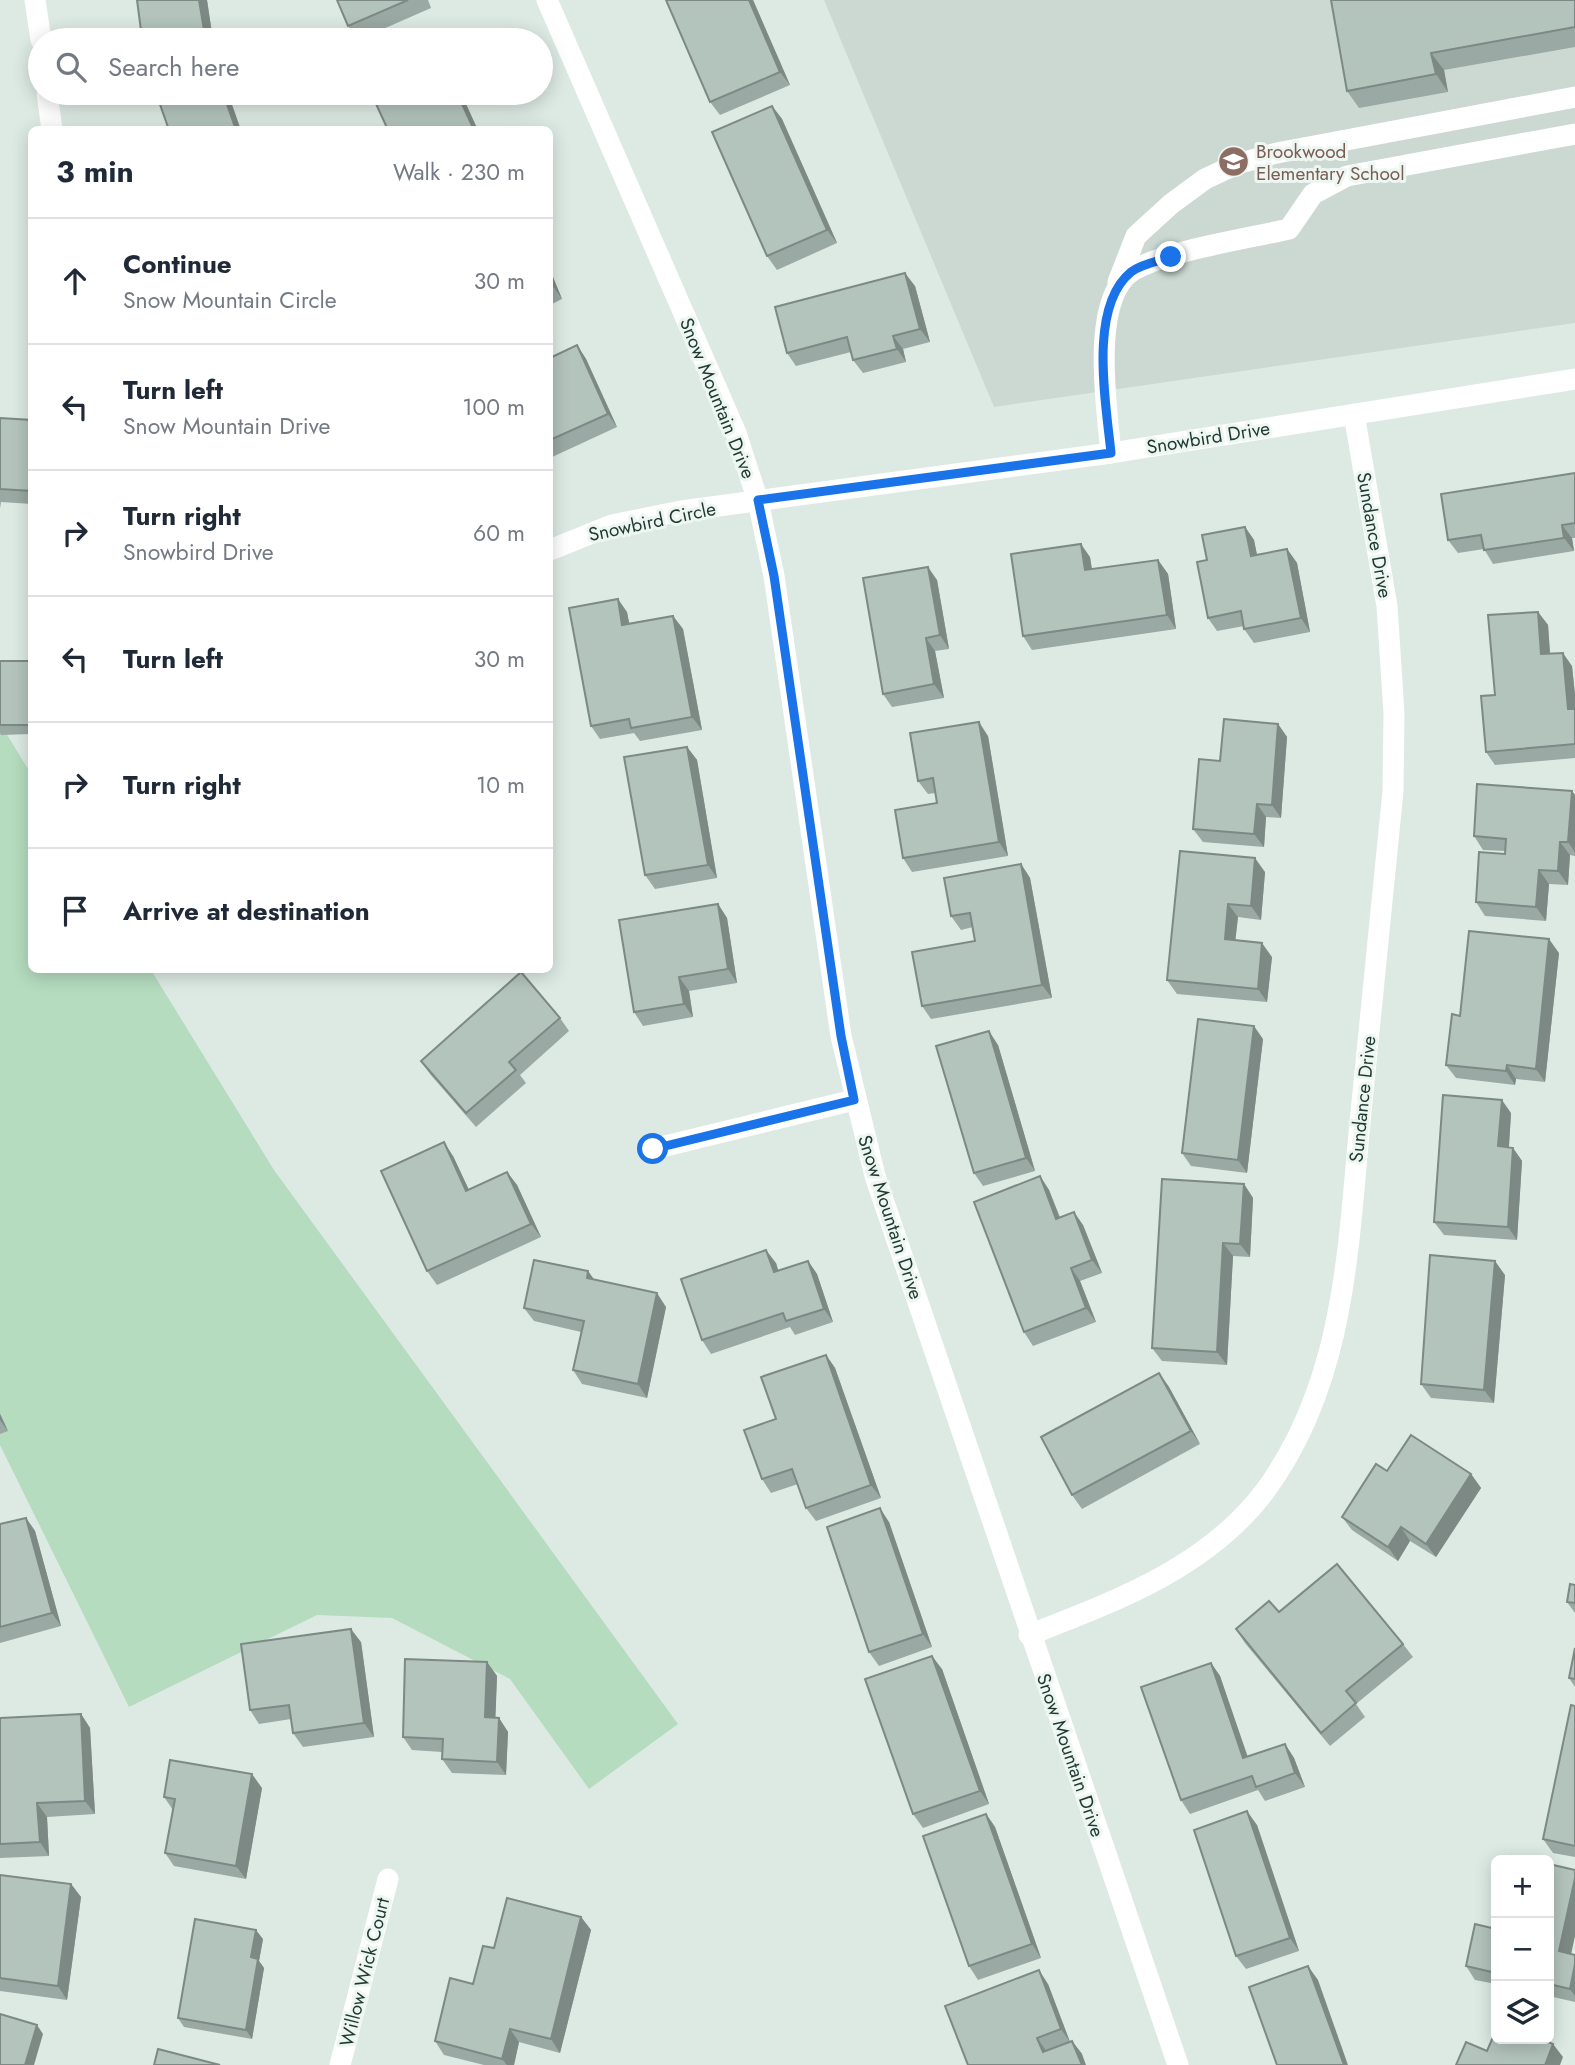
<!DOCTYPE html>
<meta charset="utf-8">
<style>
body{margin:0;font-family:Jost,sans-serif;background:#f2f2f3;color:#1f2937}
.controls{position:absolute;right:21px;bottom:21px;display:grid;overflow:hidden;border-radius:10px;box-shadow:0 4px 18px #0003}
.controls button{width:63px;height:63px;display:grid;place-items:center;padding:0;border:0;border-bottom:2px solid #e0e1e3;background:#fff;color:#1f2937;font:35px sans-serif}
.stop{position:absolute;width:21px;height:21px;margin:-16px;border:5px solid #1a73e8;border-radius:50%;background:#fff}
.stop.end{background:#1a73e8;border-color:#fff;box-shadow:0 2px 7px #0008}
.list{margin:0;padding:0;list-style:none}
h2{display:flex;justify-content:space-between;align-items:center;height:91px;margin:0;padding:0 28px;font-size:30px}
h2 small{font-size:23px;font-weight:400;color:#747a83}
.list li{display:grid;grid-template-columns:46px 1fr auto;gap:21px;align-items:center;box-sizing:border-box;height:126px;padding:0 28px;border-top:2px solid #e0e1e3}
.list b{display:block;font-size:26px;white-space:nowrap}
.list p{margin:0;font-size:23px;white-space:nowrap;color:#747a83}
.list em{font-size:23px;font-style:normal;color:#747a83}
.icon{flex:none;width:38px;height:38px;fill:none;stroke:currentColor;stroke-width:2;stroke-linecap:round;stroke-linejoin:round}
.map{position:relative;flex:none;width:1575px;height:2065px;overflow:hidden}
.search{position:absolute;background:#fff;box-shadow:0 4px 18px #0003;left:28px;top:28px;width:525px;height:77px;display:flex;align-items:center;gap:18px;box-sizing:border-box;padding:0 24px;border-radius:38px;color:#747a83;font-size:26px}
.panel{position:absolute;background:#fff;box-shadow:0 4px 18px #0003;left:28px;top:126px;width:525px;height:847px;border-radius:10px}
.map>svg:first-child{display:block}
</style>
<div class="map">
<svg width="1575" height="2065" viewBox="0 0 1575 2065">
<rect width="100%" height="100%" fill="#ddeae4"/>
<polygon fill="#ccd9d3" points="824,0 1575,0 1575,323 994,407"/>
<polygon fill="#b5dcbf" points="0,723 31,774 32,970 151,970 274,1170 678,1724 589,1789 510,1679 392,1618 317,1615 129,1707 0,1445"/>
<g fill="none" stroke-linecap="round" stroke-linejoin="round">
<g stroke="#fff" stroke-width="21">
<polyline points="1118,282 1136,236 1171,204 1205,179 1237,164 1277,153 1575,97"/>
<path d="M1111 453C1107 409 1089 296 1134 270 1166 251 1250 238 1289 229L1313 194 1347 176 1575 134"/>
</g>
<g stroke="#fff" stroke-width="21">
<polyline points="35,0 41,40"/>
<polyline points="547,0 736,433 758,501 774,576 841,1036 875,1176 1178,2065"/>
<polyline points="47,93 52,130"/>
<polyline points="550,550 612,525 681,511 1111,453 1575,379"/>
<polyline points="653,1149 854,1100"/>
<path d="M1029 1635C1116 1601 1207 1568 1265 1491 1349 1377 1348 1236 1362 1102 1372 998 1383 895 1393 791L1394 713 1387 606 1354 414"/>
<polyline points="340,2065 388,1879"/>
</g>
</g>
<g fill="#9aa9a3">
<polygon points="137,0 207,0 213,40 143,40 142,38"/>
<polygon points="337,0 428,0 431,8 358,40 348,26"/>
<polygon points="666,0 753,0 790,85 720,115 710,102"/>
<polygon points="1331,0 1575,0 1575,47 1444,70 1448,92 1359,108 1347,91"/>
<polygon points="772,106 782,119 837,243 777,270 767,256"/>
<polygon points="550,270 562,299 550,305"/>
<polygon points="915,286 930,342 903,349 906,362 863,373 853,360 851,352 796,366 787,353"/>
<polygon points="577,345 586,359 617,427 550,458 550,358"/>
<polygon points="0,418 32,420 32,504 1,502 0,509"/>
<polygon points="1575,473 1575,538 1572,538 1574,551 1493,564 1484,549 1458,553 1448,540"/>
<polygon points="1245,527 1254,540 1257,555 1287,549 1297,563 1310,632 1254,643 1244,629 1244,626 1217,631 1208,618 1207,560"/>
<polygon points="1090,557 1092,569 1158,560 1168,574 1176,629 1032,650 1023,636"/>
<polygon points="937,580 949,649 935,651 944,698 892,707 883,694"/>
<polygon points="627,612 629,623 673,616 683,629 702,730 640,741 634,733 600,739 591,726"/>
<polygon points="1538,612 1548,625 1550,654 1572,666 1575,695 1575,758 1495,765 1486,752 1495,695"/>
<polygon points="0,661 32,661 32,734 1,735 0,733"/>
<polygon points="1278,724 1287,737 1281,818 1266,817 1264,847 1203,842 1193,829 1220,761"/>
<polygon points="988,736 1008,856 912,872 903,858 937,803 935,793 928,794 918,781"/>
<polygon points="687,747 697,760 717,878 655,889 645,875"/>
<polygon points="1572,791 1575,795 1575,856 1570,855 1568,885 1549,884 1546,921 1485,916 1476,902 1505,854 1505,851 1483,850 1474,836"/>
<polygon points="1180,851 1265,872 1261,920 1238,917 1235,940 1272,957 1267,1002 1177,994 1167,980"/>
<polygon points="1021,864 1030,878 1052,998 931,1019 922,1006 975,941 973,927 961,930 951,916"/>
<polygon points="718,904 727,918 737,983 689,991 693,1017 643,1026 634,1012"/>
<polygon points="1559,953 1545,1082 1516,1079 1515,1085 1456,1078 1446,1065 1460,1016"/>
<polygon points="560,1018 569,1031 520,1075 526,1083 476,1127 430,1074 421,1061"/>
<polygon points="1263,1039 1247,1173 1191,1166 1182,1153"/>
<polygon points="998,1045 1035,1171 983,1186 974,1173"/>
<polygon points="1511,1113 1509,1147 1513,1148 1522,1161 1517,1240 1444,1235 1434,1222"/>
<polygon points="453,1156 469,1190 507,1172 517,1185 541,1237 437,1285 427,1271"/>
<polygon points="1040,1176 1049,1190 1060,1217 1083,1225 1102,1273 1080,1281 1096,1322 1033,1346 1024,1332"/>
<polygon points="1244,1184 1253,1198 1250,1257 1233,1256 1227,1365 1162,1361 1152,1348"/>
<polygon points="808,1261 817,1274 833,1322 795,1335 790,1327 711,1354 702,1340 776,1263 778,1271"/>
<polygon points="588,1271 594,1280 666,1307 647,1398 582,1384 573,1370 581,1332 534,1321 524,1308"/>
<polygon points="1505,1275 1494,1403 1431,1398 1421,1384"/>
<polygon points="826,1355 835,1368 881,1498 816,1521 806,1508 798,1484 771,1493 762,1479 776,1419"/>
<polygon points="1159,1373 1169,1387 1200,1444 1082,1509 1072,1495"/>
<polygon points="0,1414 8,1431 0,1434"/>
<polygon points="1387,1471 1471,1474 1481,1488 1436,1557 1410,1541 1398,1561 1352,1530 1342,1517"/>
<polygon points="26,1518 35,1531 61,1626 0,1643 0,1524"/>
<polygon points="889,1522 932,1647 879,1666 869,1652"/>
<polygon points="1567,1602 1575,1603 1575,1613"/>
<polygon points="1279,1612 1403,1644 1413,1657 1356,1704 1365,1717 1330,1746 1245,1643 1236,1629"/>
<polygon points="361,1642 374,1737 303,1747 293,1733 291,1719 259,1724 250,1710"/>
<polygon points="1575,1648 1575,1687 1569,1678"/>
<polygon points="487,1662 497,1676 495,1718 499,1718 508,1732 506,1775 452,1773 442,1759 442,1752 412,1750 403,1737"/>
<polygon points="1211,1663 1220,1676 1247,1757 1285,1744 1294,1758 1305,1787 1265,1801 1258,1790 1190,1814 1181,1800"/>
<polygon points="942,1669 989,1804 923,1828 913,1814"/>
<polygon points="1575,1706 1575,1857 1553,1853 1543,1839"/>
<polygon points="81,1714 90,1728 95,1814 47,1817 49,1856 0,1858 0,1718"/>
<polygon points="262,1788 246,1879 174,1866 165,1853 173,1810 164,1797"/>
<polygon points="986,1814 995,1827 1041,1958 978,1980 969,1966"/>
<polygon points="1257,1825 1299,1951 1246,1969 1236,1956"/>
<polygon points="1549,1864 1571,1954 1575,1955 1575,2002 1549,1996"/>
<polygon points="0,1875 71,1884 81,1897 67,2000 0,1991"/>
<polygon points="581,1917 591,1930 560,2053 519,2042 514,2065 484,2065 444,2055 435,2041 473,1984 494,1948"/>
<polygon points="1496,1929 1496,1984 1475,1980 1466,1966"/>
<polygon points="263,1939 259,1961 264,1968 252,2039 184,2027 178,2018"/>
<polygon points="1048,1984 1070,2042 1072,2041 1082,2054 968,2065"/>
</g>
<g fill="#7d8984">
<polygon points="199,0 207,0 213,40 211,40 204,30"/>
<polygon points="749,0 753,0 790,85 780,72"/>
<polygon points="1431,53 1444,70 1448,92 1436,74"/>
<polygon points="223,93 228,93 241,130 236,130"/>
<polygon points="457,93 461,93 478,130 474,130"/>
<polygon points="772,106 782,119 837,243 827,230"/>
<polygon points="550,270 562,299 553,286 550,278"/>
<polygon points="905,273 915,286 930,342 920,329"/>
<polygon points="893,336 903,349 906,362 897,349"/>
<polygon points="577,345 586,359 617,427 608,414"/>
<polygon points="1562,525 1572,538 1574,551 1564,538"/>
<polygon points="1245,527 1254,540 1260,570 1251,556"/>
<polygon points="1081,544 1090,557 1094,584 1085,570"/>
<polygon points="1287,549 1297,563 1310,632 1301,618"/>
<polygon points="1158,560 1168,574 1176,629 1167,615"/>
<polygon points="928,567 937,580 949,649 940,635"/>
<polygon points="618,599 627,612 632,638 622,625"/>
<polygon points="1538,612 1548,625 1551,668 1541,654"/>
<polygon points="673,616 683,629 702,730 692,717"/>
<polygon points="926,638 935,651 944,698 934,684"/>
<polygon points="1563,653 1572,666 1575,695 1575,719 1568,709"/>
<polygon points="979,722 988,736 1008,856 999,842"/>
<polygon points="1278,724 1287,737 1281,818 1272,805"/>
<polygon points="687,747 697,760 717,878 708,865"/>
<polygon points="1572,791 1575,795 1575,852 1568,842"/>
<polygon points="1257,804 1266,817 1264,847 1254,834"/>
<polygon points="1560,842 1570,855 1568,885 1558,871"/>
<polygon points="1255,858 1265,872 1261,920 1251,906"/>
<polygon points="1021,864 1030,878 1052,998 1042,985"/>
<polygon points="1539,870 1549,884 1546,921 1536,907"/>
<polygon points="718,904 727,918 737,983 728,969"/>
<polygon points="1228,904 1238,917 1234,953 1225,939"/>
<polygon points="1549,939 1559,953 1545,1082 1536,1069"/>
<polygon points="1262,943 1272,957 1267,1002 1258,989"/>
<polygon points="679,977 689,991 693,1017 684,1004"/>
<polygon points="1254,1026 1263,1039 1247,1173 1238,1160"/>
<polygon points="989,1031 998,1045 1035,1171 1026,1158"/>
<polygon points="1507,1065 1516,1079 1515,1085 1506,1071"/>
<polygon points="1502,1100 1511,1113 1508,1160 1498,1146"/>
<polygon points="444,1142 453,1156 476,1205 466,1191"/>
<polygon points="1513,1148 1522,1161 1517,1240 1508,1227"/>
<polygon points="507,1172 517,1185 541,1237 531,1224"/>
<polygon points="1040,1176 1049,1190 1065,1232 1056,1219"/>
<polygon points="1244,1184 1253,1198 1250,1257 1240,1244"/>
<polygon points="1074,1212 1083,1225 1102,1273 1092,1260"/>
<polygon points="1223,1243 1233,1256 1227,1365 1217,1352"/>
<polygon points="766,1250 776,1263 783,1286 774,1272"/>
<polygon points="808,1261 817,1274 833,1322 824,1309"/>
<polygon points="1495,1261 1505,1275 1494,1403 1484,1390"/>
<polygon points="1071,1268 1080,1281 1096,1322 1086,1308"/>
<polygon points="588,1271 598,1285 587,1278"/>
<polygon points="657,1293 666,1307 647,1398 638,1384"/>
<polygon points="826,1355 835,1368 881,1498 871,1485"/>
<polygon points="1159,1373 1169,1387 1200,1444 1191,1431"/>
<polygon points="0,1414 8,1431 0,1420"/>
<polygon points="1471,1474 1481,1488 1436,1557 1426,1544"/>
<polygon points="880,1508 889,1522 932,1647 923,1634"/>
<polygon points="26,1518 35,1531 61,1626 52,1613"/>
<polygon points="1401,1527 1410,1541 1398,1561 1388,1547"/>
<polygon points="351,1629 361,1642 374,1737 364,1723"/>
<polygon points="932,1656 942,1669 989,1804 980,1791"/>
<polygon points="487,1662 497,1676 495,1731 485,1717"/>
<polygon points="1211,1663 1220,1676 1253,1772 1243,1758"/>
<polygon points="81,1714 90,1728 95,1814 85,1801"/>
<polygon points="499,1718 508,1732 506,1775 497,1762"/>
<polygon points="1285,1744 1294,1758 1305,1787 1295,1773"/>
<polygon points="252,1774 262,1788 246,1879 236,1866"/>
<polygon points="37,1803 47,1817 49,1856 40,1842"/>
<polygon points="1247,1811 1257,1825 1299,1951 1290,1938"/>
<polygon points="986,1814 995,1827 1041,1958 1032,1944"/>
<polygon points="1575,1878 1575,1936 1569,1964 1559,1951"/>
<polygon points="71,1884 81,1897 67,2000 58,1986"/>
<polygon points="581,1917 591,1930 560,2053 551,2039"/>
<polygon points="256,1930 263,1939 259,1961 264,1968 252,2039 246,2030 251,1957"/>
<polygon points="1575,1964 1575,1996 1570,1989"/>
<polygon points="1308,1966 1318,1980 1348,2065 1344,2065"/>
<polygon points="1039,1970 1048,1984 1070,2042 1061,2029"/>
<polygon points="37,2025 43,2034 34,2065 25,2065"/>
<polygon points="510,2029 519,2042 514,2065 507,2065 502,2059"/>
<polygon points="1037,2038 1047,2052 1043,2052"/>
<polygon points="1072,2041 1082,2054 1086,2065 1082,2065"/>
<polygon points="1553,2044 1563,2057 1560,2065 1545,2065"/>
</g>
<g fill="#b3c4bd" stroke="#7d8984" stroke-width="2">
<polygon points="137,0 199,0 204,30 142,38"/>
<polygon points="337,0 408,0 348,26"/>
<polygon points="666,0 749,0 780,72 710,102"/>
<polygon points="1331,0 1575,0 1575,27 1431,53 1436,74 1347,91"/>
<polygon points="156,93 223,93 236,130 169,130"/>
<polygon points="371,93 457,93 474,130 388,130"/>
<polygon points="772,106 827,230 767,256 712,132"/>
<polygon points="905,273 920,329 893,336 897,349 853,360 847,337 787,353 775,307"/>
<polygon points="550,278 553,286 550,287"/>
<polygon points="577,345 608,414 550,440 550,358"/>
<polygon points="0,418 32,420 32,491 0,489"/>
<polygon points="1575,473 1575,523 1562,525 1564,538 1484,550 1481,535 1448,540 1441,494"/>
<polygon points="1245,527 1251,556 1287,549 1301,618 1244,629 1241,611 1208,618 1197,562 1207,560 1202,535"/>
<polygon points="1081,544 1085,570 1158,560 1167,615 1023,636 1011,554"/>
<polygon points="928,567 940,635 926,638 934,684 883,694 863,578"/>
<polygon points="618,599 622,625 673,616 692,717 631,728 629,719 591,726 569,608"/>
<polygon points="1538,612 1541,654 1563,653 1568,709 1575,709 1575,744 1486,752 1481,696 1495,695 1488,615"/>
<rect x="0" y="661" width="32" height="64"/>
<polygon points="1224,719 1278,724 1272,805 1257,804 1254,834 1193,829 1199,759 1220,761"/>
<polygon points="979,722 999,842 903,858 895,810 937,803 933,778 918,781 910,733"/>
<polygon points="687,747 708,865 645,875 624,757"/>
<polygon points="1477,784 1572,791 1568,842 1560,842 1558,871 1539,870 1536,907 1476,902 1479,852 1505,854 1506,839 1474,836"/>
<polygon points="1180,851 1255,858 1251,906 1228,904 1225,939 1262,943 1258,989 1167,980"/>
<polygon points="1021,864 1042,985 922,1006 912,952 975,941 970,913 951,916 944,878"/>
<polygon points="718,904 728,969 679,977 684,1004 634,1012 619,920"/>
<polygon points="1469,931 1549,939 1536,1069 1507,1065 1506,1071 1446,1065 1452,1014 1460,1016"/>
<polygon points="521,972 560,1018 509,1062 516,1070 466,1113 421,1061"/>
<polygon points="1198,1019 1254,1026 1238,1160 1182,1153"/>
<polygon points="989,1031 1026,1158 974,1173 936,1046"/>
<polygon points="1443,1095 1502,1100 1498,1146 1513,1148 1508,1227 1434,1222"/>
<polygon points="444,1142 466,1191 507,1172 531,1224 427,1271 381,1171"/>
<polygon points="1040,1176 1056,1219 1074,1212 1092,1260 1071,1268 1086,1308 1024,1332 974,1202"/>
<polygon points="1162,1179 1244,1184 1240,1244 1223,1243 1217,1352 1152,1348"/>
<polygon points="766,1250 774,1272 808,1261 824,1309 786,1321 783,1313 702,1340 681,1279"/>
<polygon points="1430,1255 1495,1261 1484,1390 1421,1384"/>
<polygon points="534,1260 588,1271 587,1278 657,1293 638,1384 573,1370 584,1321 524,1308"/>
<polygon points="826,1355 871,1485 806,1508 792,1469 762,1479 744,1430 776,1419 761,1377"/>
<polygon points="1159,1373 1191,1431 1072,1495 1041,1437"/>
<polygon points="1411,1435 1471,1474 1426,1544 1401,1527 1388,1547 1342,1517 1376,1464 1387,1471"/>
<polygon points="880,1508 923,1634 869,1652 827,1527"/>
<polygon points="26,1518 52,1613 0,1627 0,1524"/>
<polygon points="1337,1564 1403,1644 1346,1691 1356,1703 1321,1733 1236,1629 1269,1601 1279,1612"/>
<polygon points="1570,1584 1575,1585 1575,1603 1567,1602"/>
<polygon points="351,1629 364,1723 293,1733 289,1705 250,1710 241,1644"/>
<polygon points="1575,1648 1575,1679 1569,1678"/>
<polygon points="932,1656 980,1791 913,1814 865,1679"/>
<polygon points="405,1659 487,1662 485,1717 499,1718 497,1762 442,1759 443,1739 403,1737"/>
<polygon points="1211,1663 1243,1758 1285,1744 1295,1773 1256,1787 1252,1776 1181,1800 1141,1687"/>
<polygon points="1571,1705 1575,1706 1575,1846 1543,1839"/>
<polygon points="81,1714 85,1801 37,1803 40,1842 0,1844 0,1718"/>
<polygon points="170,1760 252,1774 236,1866 165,1853 175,1799 164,1797"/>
<polygon points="1247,1811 1290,1938 1236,1956 1194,1830"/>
<polygon points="986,1814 1032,1944 969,1966 923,1836"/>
<polygon points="1512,1856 1530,1860 1511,1860"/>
<polygon points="1549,1864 1575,1870 1575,1878 1559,1951 1575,1955 1575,1964 1570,1989 1549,1984"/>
<polygon points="0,1875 71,1884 58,1986 0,1978"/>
<polygon points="507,1898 581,1917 551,2039 510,2029 502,2059 435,2041 450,1978 473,1984 483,1946 494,1948"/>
<polygon points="195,1919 256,1930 251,1957 258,1959 246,2030 178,2018"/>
<polygon points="1475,1924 1496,1929 1496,1973 1466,1966"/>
<polygon points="1308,1966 1344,2065 1277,2065 1249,1987"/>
<polygon points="1039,1970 1061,2029 1037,2038 1043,2052 1072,2041 1082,2065 968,2065 945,2006"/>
<polygon points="0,2014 37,2025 25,2065 0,2065"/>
<polygon points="1496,2030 1496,2039 1541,2039 1553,2044 1545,2065 1456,2065 1466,2042 1487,2051"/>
<polygon points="158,2049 220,2065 154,2065"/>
</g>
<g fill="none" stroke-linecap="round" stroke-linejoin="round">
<path stroke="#1a73e8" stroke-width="9" d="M653 1149 854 1100 841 1036 774 576 758 500 1111 453C1106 403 1088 307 1131 272 1141 264 1159 261 1171 257"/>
</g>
<defs>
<symbol id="school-disc" viewBox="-11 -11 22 22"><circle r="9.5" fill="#8d6e63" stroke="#eef6f2"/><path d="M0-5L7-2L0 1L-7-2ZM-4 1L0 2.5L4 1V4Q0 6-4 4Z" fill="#fff"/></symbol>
</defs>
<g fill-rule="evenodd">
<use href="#school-disc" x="1216" y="144" width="35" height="35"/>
</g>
<g text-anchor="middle" stroke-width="6" stroke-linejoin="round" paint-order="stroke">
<g font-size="19" fill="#785e54" stroke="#eef6f2" text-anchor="start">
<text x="1256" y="158">Brookwood<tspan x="1256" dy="22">Elementary School</tspan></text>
</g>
<g font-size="19" fill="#1f3932" stroke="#eef6f2">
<text transform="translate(718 398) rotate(68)" y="7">Snow Mountain Drive</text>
<text transform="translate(1208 437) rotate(-9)" y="7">Snowbird Drive</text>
<text transform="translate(652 521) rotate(-12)" y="7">Snowbird Circle</text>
<text transform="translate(1375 535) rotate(80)" y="7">Sundance Drive</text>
<text transform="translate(1362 1099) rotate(-84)" y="7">Sundance Drive</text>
<text transform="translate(891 1217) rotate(72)" y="7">Snow Mountain Drive</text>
<text transform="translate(1071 1755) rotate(71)" y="7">Snow Mountain Drive</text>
<text transform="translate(364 1972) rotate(-76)" y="7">Willow Wick Court</text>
</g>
</g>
</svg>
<div class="controls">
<button>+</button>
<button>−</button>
<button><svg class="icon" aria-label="layers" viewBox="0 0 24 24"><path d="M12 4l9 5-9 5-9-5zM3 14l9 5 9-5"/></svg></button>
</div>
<div class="stop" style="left:653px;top:1149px"></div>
<div class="stop end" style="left:1171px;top:257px"></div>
<div class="search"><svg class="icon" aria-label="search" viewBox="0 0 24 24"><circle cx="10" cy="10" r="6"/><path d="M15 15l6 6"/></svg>Search here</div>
<section class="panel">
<h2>3 min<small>Walk · 230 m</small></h2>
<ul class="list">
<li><svg class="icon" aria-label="ahead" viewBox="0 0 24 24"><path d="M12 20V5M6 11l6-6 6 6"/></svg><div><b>Continue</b><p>Snow Mountain Circle</p></div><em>30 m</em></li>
<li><svg class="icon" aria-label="left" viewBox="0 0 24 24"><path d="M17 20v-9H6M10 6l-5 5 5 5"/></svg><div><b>Turn left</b><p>Snow Mountain Drive</p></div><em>100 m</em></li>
<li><svg class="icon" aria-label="right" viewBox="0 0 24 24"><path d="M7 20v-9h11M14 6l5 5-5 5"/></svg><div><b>Turn right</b><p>Snowbird Drive</p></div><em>60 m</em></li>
<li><svg class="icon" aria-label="left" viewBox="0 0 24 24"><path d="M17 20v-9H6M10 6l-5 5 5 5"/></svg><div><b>Turn left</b></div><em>30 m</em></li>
<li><svg class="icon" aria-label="right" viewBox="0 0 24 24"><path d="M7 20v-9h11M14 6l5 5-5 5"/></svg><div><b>Turn right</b></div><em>10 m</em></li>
<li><svg class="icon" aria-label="arrive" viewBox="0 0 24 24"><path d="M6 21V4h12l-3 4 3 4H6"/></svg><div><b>Arrive at destination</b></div></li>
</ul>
</section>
</div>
